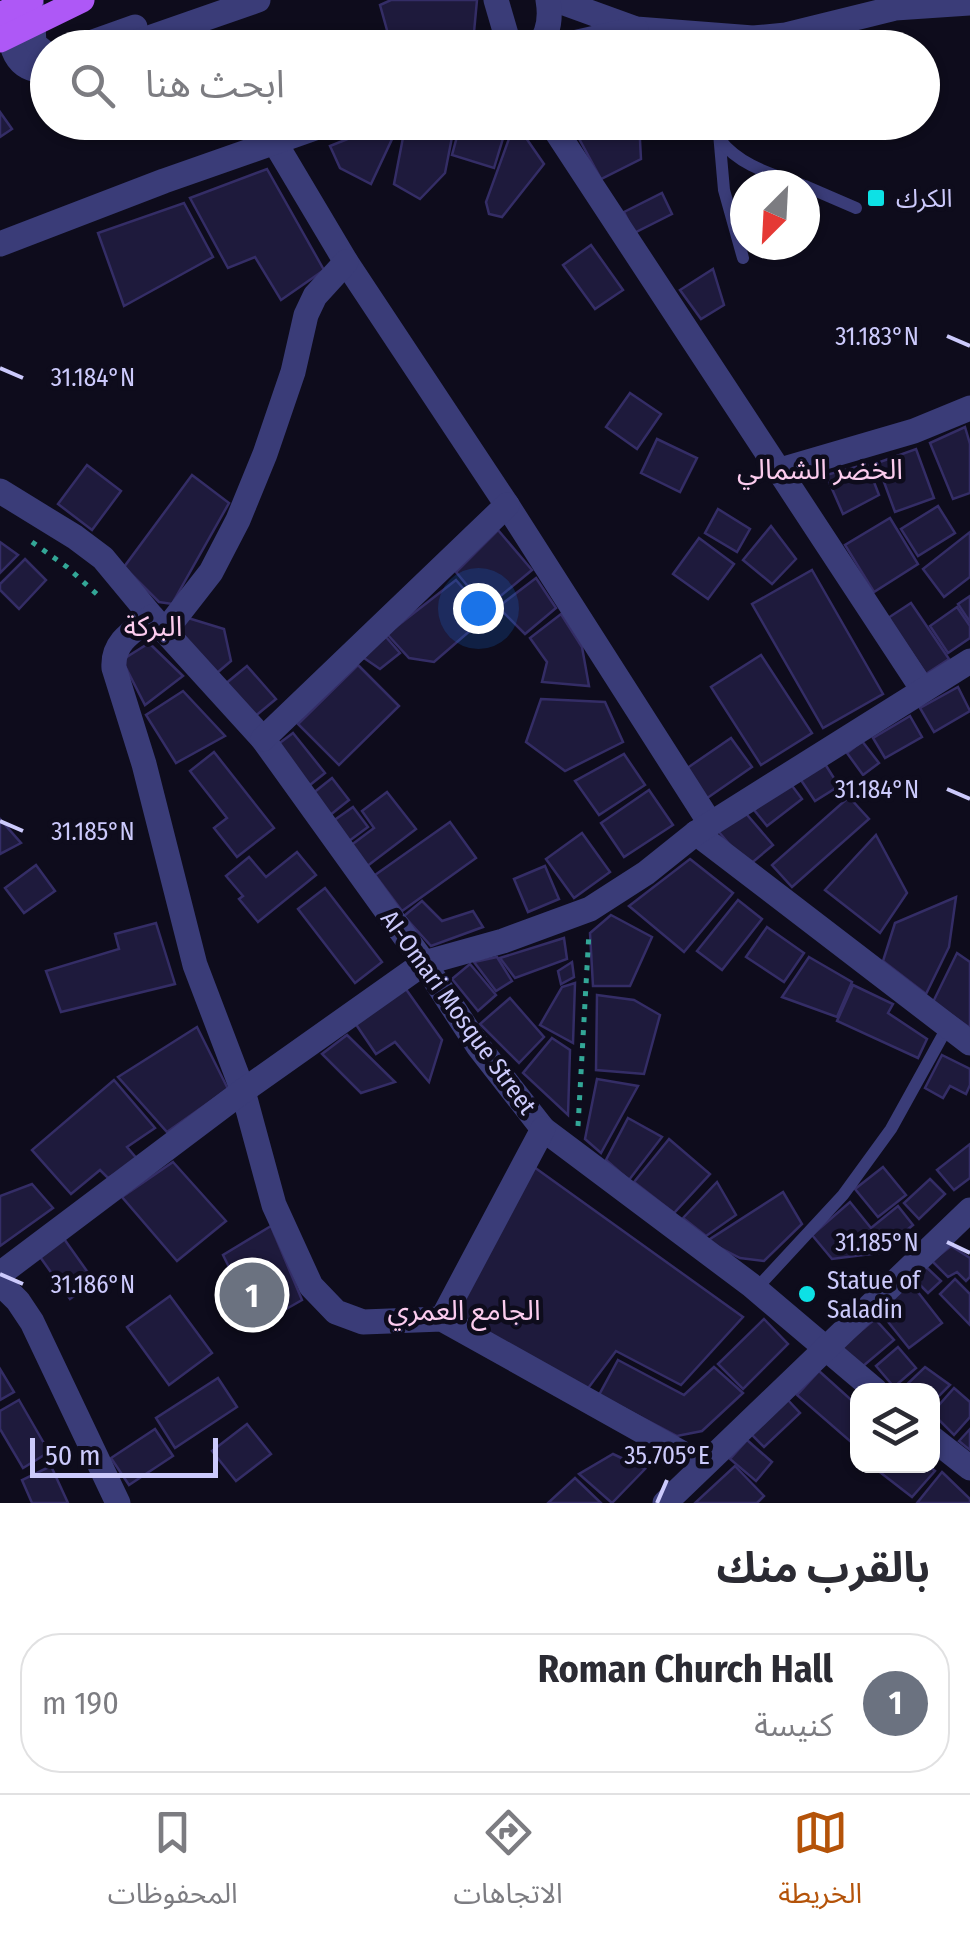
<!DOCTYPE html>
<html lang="ar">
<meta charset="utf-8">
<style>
body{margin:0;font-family:"Fira Sans Condensed","Noto Sans Arabic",sans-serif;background:#f7f7f7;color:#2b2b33;direction:rtl}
.controls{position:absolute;right:30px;bottom:30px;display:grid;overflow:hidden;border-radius:20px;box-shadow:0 2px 8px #0004}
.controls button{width:90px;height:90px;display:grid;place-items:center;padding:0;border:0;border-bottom:2px solid #e1e1e2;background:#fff;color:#2b2b33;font:50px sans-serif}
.compass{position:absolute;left:730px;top:170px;width:90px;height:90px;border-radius:50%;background:#fff;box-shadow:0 2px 8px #0004;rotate:204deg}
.scale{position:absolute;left:30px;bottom:25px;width:188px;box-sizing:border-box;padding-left:10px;border:5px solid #cccafc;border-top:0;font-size:28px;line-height:35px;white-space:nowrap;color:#cccafc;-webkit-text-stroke:8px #0e0c1c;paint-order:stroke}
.you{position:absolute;left:478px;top:608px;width:35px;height:35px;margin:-25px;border:8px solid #fff;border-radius:50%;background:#1a73e8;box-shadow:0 0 0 15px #1a73e833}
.badge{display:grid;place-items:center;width:65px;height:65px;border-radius:50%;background:#b45309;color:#fff;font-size:32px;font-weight:700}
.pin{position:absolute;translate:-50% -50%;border:5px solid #fff;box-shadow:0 2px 10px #0006}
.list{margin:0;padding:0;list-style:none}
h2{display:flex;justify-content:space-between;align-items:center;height:130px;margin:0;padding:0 40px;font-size:42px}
h2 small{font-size:32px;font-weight:400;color:#7c7c81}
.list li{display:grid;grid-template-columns:65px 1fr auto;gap:30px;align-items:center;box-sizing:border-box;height:140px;margin:0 20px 20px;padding:0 20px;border:2px solid #e1e1e2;border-radius:40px}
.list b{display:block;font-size:38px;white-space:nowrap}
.list p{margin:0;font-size:32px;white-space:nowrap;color:#7c7c81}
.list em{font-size:32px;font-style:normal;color:#7c7c81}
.icon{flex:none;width:55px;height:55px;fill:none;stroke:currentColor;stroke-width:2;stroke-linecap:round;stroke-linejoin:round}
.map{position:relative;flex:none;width:970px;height:1503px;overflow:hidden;direction:ltr}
.search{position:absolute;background:#fff;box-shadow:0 2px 8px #0004;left:30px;right:30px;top:30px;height:110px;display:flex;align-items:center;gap:25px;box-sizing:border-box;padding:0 35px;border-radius:55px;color:#7c7c81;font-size:38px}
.sheet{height:290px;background:#fff}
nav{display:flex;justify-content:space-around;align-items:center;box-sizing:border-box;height:140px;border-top:2px solid #e1e1e2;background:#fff;font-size:28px;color:#7c7c81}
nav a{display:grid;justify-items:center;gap:5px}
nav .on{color:#b45309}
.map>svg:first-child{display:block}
</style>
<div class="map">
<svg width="970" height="1503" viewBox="0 0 970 1503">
<rect width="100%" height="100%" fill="#0e0c1c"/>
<g fill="#1e1a3c" stroke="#342d66" stroke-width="2.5">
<polygon points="391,0 477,0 473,43 463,48 392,48 380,5"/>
<polygon points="0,112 12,129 0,137"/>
<polygon points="390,122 393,137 371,184 340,168 330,146"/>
<polygon points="406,122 455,122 445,173 420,199 394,184"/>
<polygon points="461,122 508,122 494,168 452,155"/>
<polygon points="515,122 544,164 502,217 489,214 486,202"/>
<polygon points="570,122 639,122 641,159 601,179"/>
<polygon points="267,169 324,270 281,300 255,257 228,268 190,198"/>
<polygon points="662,193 672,214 634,233 624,212"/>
<polygon points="184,203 213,257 124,306 98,233"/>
<polygon points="591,245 623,290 595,309 563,265"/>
<polygon points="713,269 724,305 701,319 680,290"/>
<polygon points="630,393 661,414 637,449 606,427"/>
<polygon points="965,427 970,444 970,493 953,499 930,443"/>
<polygon points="657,439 697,458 680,492 641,473"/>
<polygon points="916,449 934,498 895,512 877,463"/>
<polygon points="867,464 879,495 843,514 826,475"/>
<polygon points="87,465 121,491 92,530 58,504"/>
<polygon points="192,475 229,503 172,604 159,602 124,567"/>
<polygon points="938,506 955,533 918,556 901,529"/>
<polygon points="718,509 750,529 737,552 705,533"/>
<polygon points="890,518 918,564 874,592 845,545"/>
<polygon points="771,526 796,559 772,584 743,560"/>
<polygon points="498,530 532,570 486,608 456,572"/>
<polygon points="970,532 970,577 944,597 923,569"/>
<polygon points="699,538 734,564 708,599 673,574"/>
<polygon points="0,542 18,555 0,573"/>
<polygon points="25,559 46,580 19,609 0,590 0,584"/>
<polygon points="812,570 883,694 823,728 752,604"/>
<polygon points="536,578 556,608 525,634 498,607"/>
<polygon points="456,580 487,616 434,662 409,658 387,634"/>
<polygon points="970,596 970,622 958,604"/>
<polygon points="911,603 949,659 926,674 888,618"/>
<polygon points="957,607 970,626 970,638 948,653 930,626"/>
<polygon points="561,614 582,647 589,686 542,682 547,662 530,638"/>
<polygon points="188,618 224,629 231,661 211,678 171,634"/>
<polygon points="386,637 400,653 380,669 361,656"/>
<polygon points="149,643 183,676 145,705 122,660"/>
<polygon points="761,655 812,733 761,765 711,687"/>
<polygon points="358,665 399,706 339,765 298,724"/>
<polygon points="247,666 276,699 253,718 224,685"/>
<polygon points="958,687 970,711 934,732 920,708"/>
<polygon points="183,691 225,736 176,763 146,715"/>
<polygon points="541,699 605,702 623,742 565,771 526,742"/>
<polygon points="910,716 922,737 885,758 873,738"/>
<polygon points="293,733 325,773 305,789 273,748"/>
<polygon points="731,738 752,767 700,803 680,773"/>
<polygon points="862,741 879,763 863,775 847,753"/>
<polygon points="214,752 274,828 237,857 214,828 227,818 190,771"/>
<polygon points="624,754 645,785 599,815 575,781"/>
<polygon points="825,764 839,786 815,801 801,780"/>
<polygon points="332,778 349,800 329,816 312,794"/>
<polygon points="790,783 802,799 767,826 754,810"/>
<polygon points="649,790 673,825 624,857 601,823"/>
<polygon points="387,792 416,829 366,867 350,846 374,828 362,811"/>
<polygon points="849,797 869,819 792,887 772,865"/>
<polygon points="353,807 368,827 349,841 333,821"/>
<polygon points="743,810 773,845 748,866 718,831"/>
<polygon points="0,819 21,843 0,854"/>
<polygon points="450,822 476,858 402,911 375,875"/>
<polygon points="582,833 610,872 574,898 546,859"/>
<polygon points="876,835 907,893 880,933 825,890"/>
<polygon points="297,852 316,875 258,922 239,899 243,896 226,876 249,857 266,877"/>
<polygon points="690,859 733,893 684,952 629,906"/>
<polygon points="36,865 55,891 24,913 5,888"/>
<polygon points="545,866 559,899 528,912 514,879"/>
<polygon points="325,888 382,962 355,983 298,909"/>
<polygon points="956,897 949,947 926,994 883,961 895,923"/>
<polygon points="738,900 762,919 722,970 697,951"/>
<polygon points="422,901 442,921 473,911 483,927 431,946 404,916"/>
<polygon points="611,915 652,937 630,986 593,986 590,933"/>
<polygon points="156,923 175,984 61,1012 46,971 119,949 115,934"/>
<polygon points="767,927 804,953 784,982 746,957"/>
<polygon points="564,938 567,959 515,978 500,958"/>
<polygon points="957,953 970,962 970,1028 933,1002"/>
<polygon points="497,957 512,981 496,991 474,962"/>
<polygon points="809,957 852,982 837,1017 782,997"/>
<polygon points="572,962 574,977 561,984 558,971"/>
<polygon points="470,964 496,995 478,1011 452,979"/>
<polygon points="575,983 573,1043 540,1025 562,987"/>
<polygon points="403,985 442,1040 429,1082 395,1042 376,1054 353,1020"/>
<polygon points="853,985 893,1004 888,1013 927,1039 918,1058 837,1021"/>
<polygon points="597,995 634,1000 660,1015 644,1074 596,1070"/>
<polygon points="510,998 544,1037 519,1063 480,1024"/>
<polygon points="197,1027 228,1089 167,1132 118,1077"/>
<polygon points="347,1035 395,1082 361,1093 322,1054"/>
<polygon points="552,1038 570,1050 568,1115 523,1073"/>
<polygon points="942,1055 970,1069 970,1085 966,1094 950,1086 943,1098 925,1088"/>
<polygon points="597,1079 638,1086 601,1153 585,1139"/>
<polygon points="114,1080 155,1128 127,1147 138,1160 108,1178 100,1170 71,1194 32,1150"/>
<polygon points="628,1118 662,1137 629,1180 606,1160"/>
<polygon points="669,1139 710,1174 674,1213 634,1182"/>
<polygon points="970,1144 970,1178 954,1190 937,1170"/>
<polygon points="173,1162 226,1221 177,1261 122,1197"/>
<polygon points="534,1167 743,1317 681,1385 616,1351 586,1391 451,1316"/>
<polygon points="883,1167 906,1195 878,1217 855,1189"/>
<polygon points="930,1179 945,1194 919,1219 904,1203"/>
<polygon points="717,1182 736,1215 706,1236 683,1218"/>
<polygon points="32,1184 53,1208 0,1246 0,1196"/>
<polygon points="783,1192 802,1224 764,1261 740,1258 707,1241"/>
<polygon points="850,1202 871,1228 898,1206 913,1225 879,1253 832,1259 812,1235"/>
<polygon points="271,1226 302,1300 258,1325 223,1255"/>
<polygon points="62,1236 94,1281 70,1299 38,1254"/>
<polygon points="951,1246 970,1258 970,1277 966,1281 957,1272 948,1277 932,1261"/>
<polygon points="924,1265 941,1281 928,1293 912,1277"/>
<polygon points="955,1279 970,1294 970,1325 940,1294"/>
<polygon points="910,1282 942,1323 909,1348 877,1308"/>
<polygon points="170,1296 212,1353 169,1385 127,1327"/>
<polygon points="764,1319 788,1344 743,1389 718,1364"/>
<polygon points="875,1319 894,1340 856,1372 837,1351"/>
<polygon points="898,1347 916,1368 894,1387 876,1366"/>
<polygon points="618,1360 684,1395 714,1367 743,1393 702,1431 677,1436 599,1395"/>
<polygon points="925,1367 950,1385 932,1403 932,1390 901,1390"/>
<polygon points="0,1369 14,1392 0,1400"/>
<polygon points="819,1371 858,1406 858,1448 797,1395"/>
<polygon points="218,1378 237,1407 175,1448 156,1418"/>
<polygon points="954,1388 970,1402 970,1417 954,1435 932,1413"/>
<polygon points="787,1399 800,1413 764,1447 750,1433"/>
<polygon points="19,1400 49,1452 23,1468 0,1429 0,1411"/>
<polygon points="247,1424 271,1454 236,1481 212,1451"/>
<polygon points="155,1429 173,1456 129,1485 111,1458"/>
<polygon points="970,1429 970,1450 959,1441"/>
<polygon points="747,1440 772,1462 756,1481 730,1459"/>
<polygon points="613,1454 645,1469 612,1503 579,1474"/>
<polygon points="51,1466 68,1503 32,1503 22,1480"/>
<polygon points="735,1466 764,1496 757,1503 695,1503"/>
<polygon points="872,1466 929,1466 935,1471 912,1497"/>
<polygon points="942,1472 970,1499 970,1503 917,1503"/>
<polygon points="575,1478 601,1503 548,1503"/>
</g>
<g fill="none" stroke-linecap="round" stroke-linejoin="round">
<g stroke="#33a797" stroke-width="5" stroke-dasharray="5 8" stroke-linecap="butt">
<polyline points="32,542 67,567 101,598"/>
<polyline points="578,1126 589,932"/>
</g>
<g stroke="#3a3c78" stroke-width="12">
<polyline points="718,122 724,190 743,258"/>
<path d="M720 140C740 166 772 174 802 185"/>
<polyline points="805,186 856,208"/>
<polyline points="756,1289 843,1195 891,1129 948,1026"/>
</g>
<g stroke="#3a3c78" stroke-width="25">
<polyline points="496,0 510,48"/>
<polyline points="556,0 636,29 753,38 786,35 895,8 970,3"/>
<polyline points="32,7 34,44 48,55"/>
<path d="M8 17C10 45 13 71 48 71"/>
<polyline points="76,48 135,27"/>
<polyline points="120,48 258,0"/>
<path d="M537 48C549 34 551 17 548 0"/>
<polyline points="551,48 636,29"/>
<polyline points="550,122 923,690"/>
<polyline points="274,141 346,262 507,505 710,823"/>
<polyline points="0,244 164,181 332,122"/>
<polyline points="777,471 914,431 970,408"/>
<polyline points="0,491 75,537 103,558 152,617 263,739 424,963 478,1046 543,1129 751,1285 875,1390"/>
<path d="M152 617C133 631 112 642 114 668L144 764 195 965 243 1091 274 1205 311 1286 336 1312 363 1322 442 1319 703 1465"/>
<polyline points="165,631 211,572 238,520 265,454 293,372 306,315 315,296 346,262"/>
<polyline points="263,739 507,505"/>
<polyline points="696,833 970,1043"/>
<polyline points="0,1274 243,1091 424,963 503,941 590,909 646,873 696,833 970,661"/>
<polyline points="0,1283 18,1301 32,1322 118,1503"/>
<polyline points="442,1319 543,1129"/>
<polyline points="932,1438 970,1468"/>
<polyline points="665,1503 970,1210"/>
</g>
<g stroke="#ae58f6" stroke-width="25">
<polyline points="0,15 31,0"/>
<polyline points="0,40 82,0"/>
</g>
</g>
<path fill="none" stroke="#cccafc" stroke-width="4" d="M947 336 970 346M0 368 23 378M947 789 970 799M0 821 23 831M947 1242 970 1253M0 1274 23 1284M657 1503 667 1480"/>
<g fill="#0de1e5" stroke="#0e0c1c" stroke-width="4">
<rect x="866" y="188" width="20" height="20" rx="5"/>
<circle cx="807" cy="1294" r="10"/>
</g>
<g text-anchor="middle" stroke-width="9" stroke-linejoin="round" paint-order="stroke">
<g font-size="25" fill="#cccafc" stroke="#0e0c1c" text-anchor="start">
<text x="896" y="207">الكرك</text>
<text x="827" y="1289">Statue of<tspan x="827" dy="29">Saladin</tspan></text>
</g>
<g font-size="25" fill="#cccafc" stroke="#0e0c1c">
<text transform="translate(459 1012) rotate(54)" y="9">AI-Omari Mosque Street</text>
</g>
<g font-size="28" fill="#fcccee" stroke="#0e0c1c">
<text x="820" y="479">الخضر الشمالي</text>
<text x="153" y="636">البركة</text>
<text x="464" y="1320">الجامع العمري</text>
</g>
</g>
<g font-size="25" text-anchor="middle" fill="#cccafc" stroke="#0e0c1c" stroke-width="9" stroke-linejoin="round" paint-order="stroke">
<text x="877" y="345">31.183°N</text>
<text x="93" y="386">31.184°N</text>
<text x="877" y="798">31.184°N</text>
<text x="93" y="840">31.185°N</text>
<text x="877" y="1251">31.185°N</text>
<text x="93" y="1293">31.186°N</text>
<text x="667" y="1464">35.705°E</text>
</g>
</svg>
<div class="controls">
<button><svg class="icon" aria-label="layers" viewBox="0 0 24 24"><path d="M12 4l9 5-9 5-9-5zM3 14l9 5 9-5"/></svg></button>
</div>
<svg class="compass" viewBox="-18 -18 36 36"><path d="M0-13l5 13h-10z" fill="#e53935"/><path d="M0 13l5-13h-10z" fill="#7c7c81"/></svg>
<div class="scale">50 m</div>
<div class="you"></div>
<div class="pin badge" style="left:252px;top:1295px;background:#6b7280">1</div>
<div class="search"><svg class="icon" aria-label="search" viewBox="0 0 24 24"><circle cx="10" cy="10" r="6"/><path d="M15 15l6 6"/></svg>ابحث هنا</div>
</div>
<section class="sheet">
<h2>بالقرب منك<small></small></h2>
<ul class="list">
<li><span class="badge" style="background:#6b7280">1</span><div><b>Roman Church Hall</b><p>كنيسة</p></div><em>190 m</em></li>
</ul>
</section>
<nav>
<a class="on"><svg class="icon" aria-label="map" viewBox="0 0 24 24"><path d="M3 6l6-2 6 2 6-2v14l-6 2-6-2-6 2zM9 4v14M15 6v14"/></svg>الخريطة</a>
<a><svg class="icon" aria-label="directions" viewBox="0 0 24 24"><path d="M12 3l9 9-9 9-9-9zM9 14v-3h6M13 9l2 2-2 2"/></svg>الاتجاهات</a>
<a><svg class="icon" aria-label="saved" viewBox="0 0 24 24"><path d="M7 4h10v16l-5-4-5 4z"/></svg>المحفوظات</a>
</nav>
